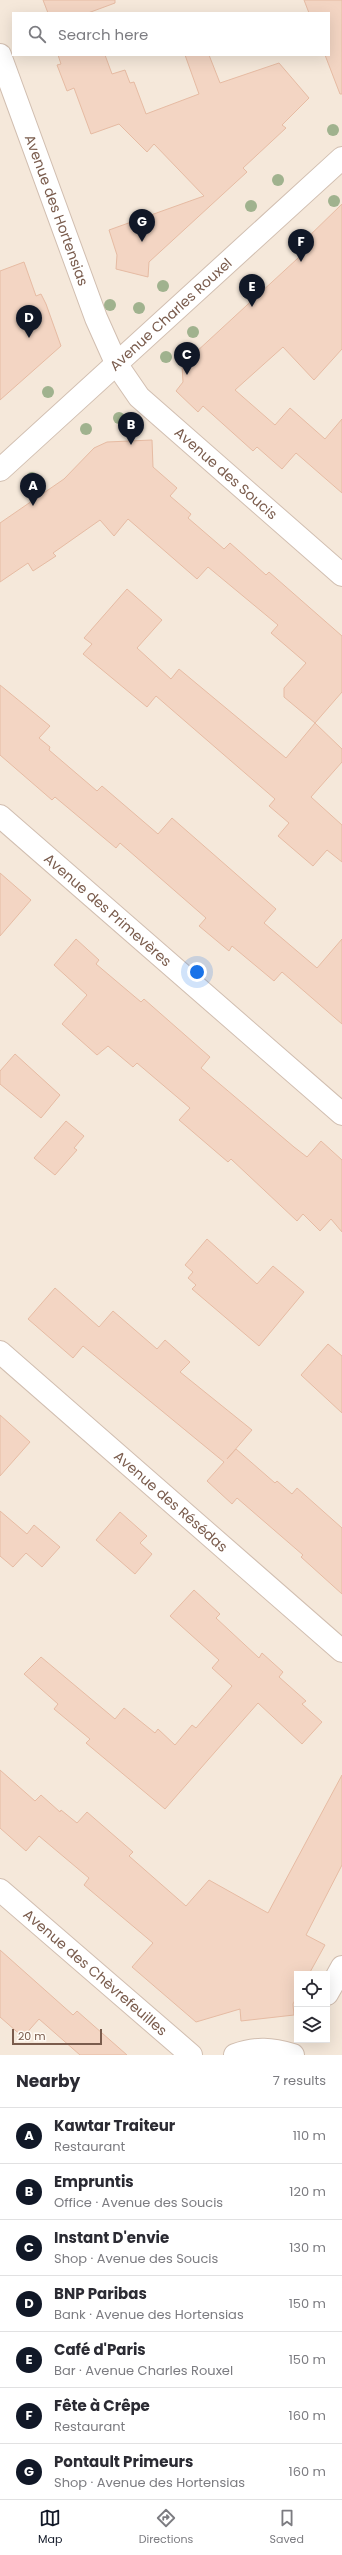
<!DOCTYPE html>
<meta charset="utf-8">
<style>
body{margin:0;font-family:Poppins,sans-serif;background:#f2f2f3;color:#2b2b33}
.controls{position:absolute;right:12px;bottom:12px;display:grid;overflow:hidden;border-radius:0px;box-shadow:0 4px 16px #0002}
.controls button{width:36px;height:36px;display:grid;place-items:center;padding:0;border:0;border-bottom:1px solid #e1e1e2;background:#fff;color:#2b2b33;font:20px sans-serif}
.scale{position:absolute;left:12px;bottom:10px;width:90px;box-sizing:border-box;padding-left:4px;border:2px solid #7a5c4d;border-top:0;font-size:11px;line-height:14px;white-space:nowrap;color:#7a5c4d;-webkit-text-stroke:3px #fffaf3;paint-order:stroke}
.you{position:absolute;left:197px;top:972px;width:14px;height:14px;margin:-10px;border:3px solid #fff;border-radius:50%;background:#1a73e8;box-shadow:0 0 0 6px #1a73e833}
.badge{display:grid;place-items:center;width:26px;height:26px;border-radius:50%;background:#111827;color:#fff;font-size:13px;font-weight:700}
.pin{position:absolute;translate:-50% -33px;filter:drop-shadow(0 1px 2px #0008)}
.pin::after{content:'';position:absolute;top:21px;width:14px;height:12px;background:inherit;clip-path:polygon(0 0,100% 0,50% 100%)}
.list{margin:0;padding:0;list-style:none}
h2{display:flex;justify-content:space-between;align-items:center;height:52px;margin:0;padding:0 16px;font-size:17px}
h2 small{font-size:13px;font-weight:400;color:#7c7c81}
.list li{display:grid;grid-template-columns:26px 1fr auto;gap:12px;align-items:center;box-sizing:border-box;height:56px;padding:0 16px;border-top:1px solid #e1e1e2}
.list b{display:block;font-size:15px;white-space:nowrap}
.list p{margin:0;font-size:13px;white-space:nowrap;color:#7c7c81}
.list em{font-size:13px;font-style:normal;color:#7c7c81}
.icon{flex:none;width:22px;height:22px;fill:none;stroke:currentColor;stroke-width:2;stroke-linecap:round;stroke-linejoin:round}
.map{position:relative;flex:none;width:342px;height:2055px;overflow:hidden}
.search{position:absolute;background:#fff;box-shadow:0 4px 16px #0002;left:12px;right:12px;top:12px;height:44px;display:flex;align-items:center;gap:10px;box-sizing:border-box;padding:0 14px;border-radius:0px;color:#7c7c81;font-size:15px}
.sheet{height:444px;background:#fff}
nav{display:flex;justify-content:space-around;align-items:center;box-sizing:border-box;height:56px;border-top:1px solid #e1e1e2;background:#fff;font-size:11px;color:#7c7c81}
nav a{display:grid;justify-items:center;gap:2px}
nav .on{color:#111827}
.map>svg:first-child{display:block}
</style>
<div class="map">
<svg width="342" height="2055" viewBox="0 0 342 2055">
<rect width="100%" height="100%" fill="#fdf6ec"/>
<path fill="#f5e8da" fill-rule="evenodd" d="M0 0H342V2055H0ZM13 13H329V55H13ZM297 1974H327V2040H297Z"/>
<g fill="#f3d5c3" stroke="#e6bba3">
<polygon points="43,0 115,0 115,3 88,13 48,13"/>
<polygon points="304,0 342,0 342,94 340,94 325,55 329,55 329,13 309,13"/>
<polygon points="58,55 105,55 112,74 125,70 130,83 134,82 146,114 199,94 185,55 209,55 220,83 279,63 309,98 282,125 286,128 243,168 247,172 149,262 148,277 116,269 117,255 109,230 204,196 154,144 147,152 119,124 91,134 74,88 67,91 57,65 61,64"/>
<polygon points="342,204 342,349 314,380 283,347 235,390 275,425 290,408 325,439 342,419 342,493 296,453 282,469 257,447 253,451 203,406 198,412 176,391 183,382 182,365 310,247 304,241"/>
<polygon points="24,262 36,296 41,294 46,304 61,346 0,400 0,271"/>
<polygon points="152,440 153,467 177,488 170,496 191,514 188,518 224,549 230,543 266,575 269,572 342,636 342,692 315,723 284,697 284,688 306,663 271,633 278,625 208,567 197,579 128,519 114,536 100,520 53,553 56,556 33,571 28,563 0,582 0,523 64,479 94,448 107,442"/>
<polygon points="127,589 162,620 137,648 171,679 179,669 286,758 315,723 342,749 342,762 311,797 342,825 342,862 327,850 313,866 278,836 289,823 269,806 275,799 156,696 147,707 83,654 92,644 84,638"/>
<polygon points="0,685 50,726 39,738 50,747 49,750 97,791 102,786 158,834 172,818 276,909 264,923 317,968 342,939 342,1024 282,972 274,981 232,946 229,951 199,926 206,918 120,843 116,848 55,797 52,800 0,755"/>
<polygon points="0,873 31,900 0,936"/>
<polygon points="76,939 99,960 96,964 141,1002 144,999 210,1057 201,1068 294,1147 307,1157 321,1141 342,1160 342,1232 331,1219 320,1231 303,1214 297,1221 231,1159 228,1162 179,1120 190,1108 137,1063 133,1067 108,1046 97,1055 62,1024 87,995 54,965"/>
<polygon points="15,1054 60,1095 41,1118 0,1084 0,1071"/>
<polygon points="66,1121 84,1136 74,1148 77,1150 55,1175 34,1158"/>
<polygon points="207,1239 257,1284 273,1266 304,1292 259,1346 192,1289 196,1285 188,1278 193,1272 185,1265"/>
<polygon points="55,1288 99,1327 113,1311 157,1349 165,1340 190,1362 180,1372 252,1430 227,1459 236,1449 275,1483 277,1481 292,1494 297,1488 342,1528 342,1594 301,1557 303,1555 237,1498 232,1504 207,1481 224,1462 83,1346 73,1358 28,1319"/>
<polygon points="328,1344 342,1356 342,1413 301,1375"/>
<polygon points="0,1415 30,1442 0,1476"/>
<polygon points="0,1511 27,1534 34,1525 60,1547 42,1567 26,1553 13,1567 0,1556"/>
<polygon points="120,1512 147,1536 140,1543 152,1554 135,1574 96,1540"/>
<polygon points="194,1590 220,1614 216,1618 259,1658 262,1653 283,1672 279,1677 306,1701 302,1704 322,1722 302,1744 258,1703 165,1809 86,1743 90,1739 54,1709 58,1704 24,1674 41,1657 115,1719 124,1708 155,1733 158,1729 175,1745 192,1725 196,1728 232,1686 212,1668 219,1660 170,1616"/>
<polygon points="0,1770 35,1801 41,1795 60,1812 61,1810 77,1823 87,1812 133,1852 129,1856 186,1906 209,1880 268,1913 342,1775 342,1865 306,1935 325,1945 309,1974 297,1974 297,1996 293,2004 294,2015 241,2021 240,2009 196,2022 132,1967 153,1943 84,1885 89,1878 39,1836 26,1851 0,1828"/>
<polygon points="0,1950 73,2015 77,2011 127,2055 80,2055 39,2019 23,2037 0,2017"/>
</g>
<g fill="none" stroke-linecap="round" stroke-linejoin="round">
<defs>
<g id="minor">
<path id="s1" d="M0 55 96 318 117 365 139 397 342 575"/>
<path id="s2" d="M0 470 342 158"/>
<path id="s3" d="M0 816 342 1114"/>
<path id="s4" d="M0 1352 342 1651"/>
<path id="s5" d="M0 1890 191 2055"/>
<polyline points="327,1994 342,1967"/>
<path d="M235 2055C256 2047 272 2049 293 2055"/>
</g>
</defs>
<use href="#minor" stroke="#d1beb0" stroke-width="24"/>
<use href="#minor" stroke="#fff" stroke-width="22"/>
</g>
<g fill="#a0b28e">
<circle cx="333" cy="130" r="6"/>
<circle cx="278" cy="180" r="6"/>
<circle cx="334" cy="201" r="6"/>
<circle cx="251" cy="206" r="6"/>
<circle cx="163" cy="286" r="6"/>
<circle cx="110" cy="305" r="6"/>
<circle cx="139" cy="308" r="6"/>
<circle cx="193" cy="332" r="6"/>
<circle cx="166" cy="357" r="6"/>
<circle cx="48" cy="392" r="6"/>
<circle cx="119" cy="418" r="6"/>
<circle cx="86" cy="429" r="6"/>
<circle cx="32" cy="478" r="6"/>
</g>
<g text-anchor="middle" stroke-width="3.5" stroke-linejoin="round" paint-order="stroke">
<g font-size="14" fill="#7a5c4d" stroke="#fffaf3">
<text dy="5" stroke="none"><textPath href="#s1" startOffset="165">Avenue des Hortensias</textPath></text>
<text dy="5" stroke="none"><textPath href="#s2" startOffset="231">Avenue Charles Rouxel</textPath></text>
<text dy="5" stroke="none"><textPath href="#s1" startOffset="486">Avenue des Soucis</textPath></text>
<text dy="5" stroke="none"><textPath href="#s3" startOffset="143">Avenue des Primevères</textPath></text>
<text dy="5" stroke="none"><textPath href="#s4" startOffset="227">Avenue des Résédas</textPath></text>
<text dy="5" stroke="none"><textPath href="#s5" startOffset="126">Avenue des Chèvrefeuilles</textPath></text>
</g>
</g>
</svg>
<div class="controls">
<button><svg class="icon" aria-label="locate" viewBox="0 0 24 24"><circle cx="12" cy="12" r="6"/><path d="M12 2v4M12 18v4M2 12h4M18 12h4"/></svg></button>
<button><svg class="icon" aria-label="layers" viewBox="0 0 24 24"><path d="M12 4l9 5-9 5-9-5zM3 14l9 5 9-5"/></svg></button>
</div>
<div class="scale">20 m</div>
<div class="you"></div>
<div class="pin badge" style="left:33px;top:506px">A</div>
<div class="pin badge" style="left:131px;top:445px">B</div>
<div class="pin badge" style="left:187px;top:375px">C</div>
<div class="pin badge" style="left:29px;top:338px">D</div>
<div class="pin badge" style="left:252px;top:307px">E</div>
<div class="pin badge" style="left:301px;top:262px">F</div>
<div class="pin badge" style="left:142px;top:242px">G</div>
<div class="search"><svg class="icon" aria-label="search" viewBox="0 0 24 24"><circle cx="10" cy="10" r="6"/><path d="M15 15l6 6"/></svg>Search here</div>
</div>
<section class="sheet">
<h2>Nearby<small>7 results</small></h2>
<ul class="list">
<li><span class="badge">A</span><div><b>Kawtar Traiteur</b><p>Restaurant</p></div><em>110 m</em></li>
<li><span class="badge">B</span><div><b>Empruntis</b><p>Office · Avenue des Soucis</p></div><em>120 m</em></li>
<li><span class="badge">C</span><div><b>Instant D'envie</b><p>Shop · Avenue des Soucis</p></div><em>130 m</em></li>
<li><span class="badge">D</span><div><b>BNP Paribas</b><p>Bank · Avenue des Hortensias</p></div><em>150 m</em></li>
<li><span class="badge">E</span><div><b>Café d'Paris</b><p>Bar · Avenue Charles Rouxel</p></div><em>150 m</em></li>
<li><span class="badge">F</span><div><b>Fête à Crêpe</b><p>Restaurant</p></div><em>160 m</em></li>
<li><span class="badge">G</span><div><b>Pontault Primeurs</b><p>Shop · Avenue des Hortensias</p></div><em>160 m</em></li>
</ul>
</section>
<nav>
<a class="on"><svg class="icon" aria-label="map" viewBox="0 0 24 24"><path d="M3 6l6-2 6 2 6-2v14l-6 2-6-2-6 2zM9 4v14M15 6v14"/></svg>Map</a>
<a><svg class="icon" aria-label="directions" viewBox="0 0 24 24"><path d="M12 3l9 9-9 9-9-9zM9 14v-3h6M13 9l2 2-2 2"/></svg>Directions</a>
<a><svg class="icon" aria-label="saved" viewBox="0 0 24 24"><path d="M7 4h10v16l-5-4-5 4z"/></svg>Saved</a>
</nav>
